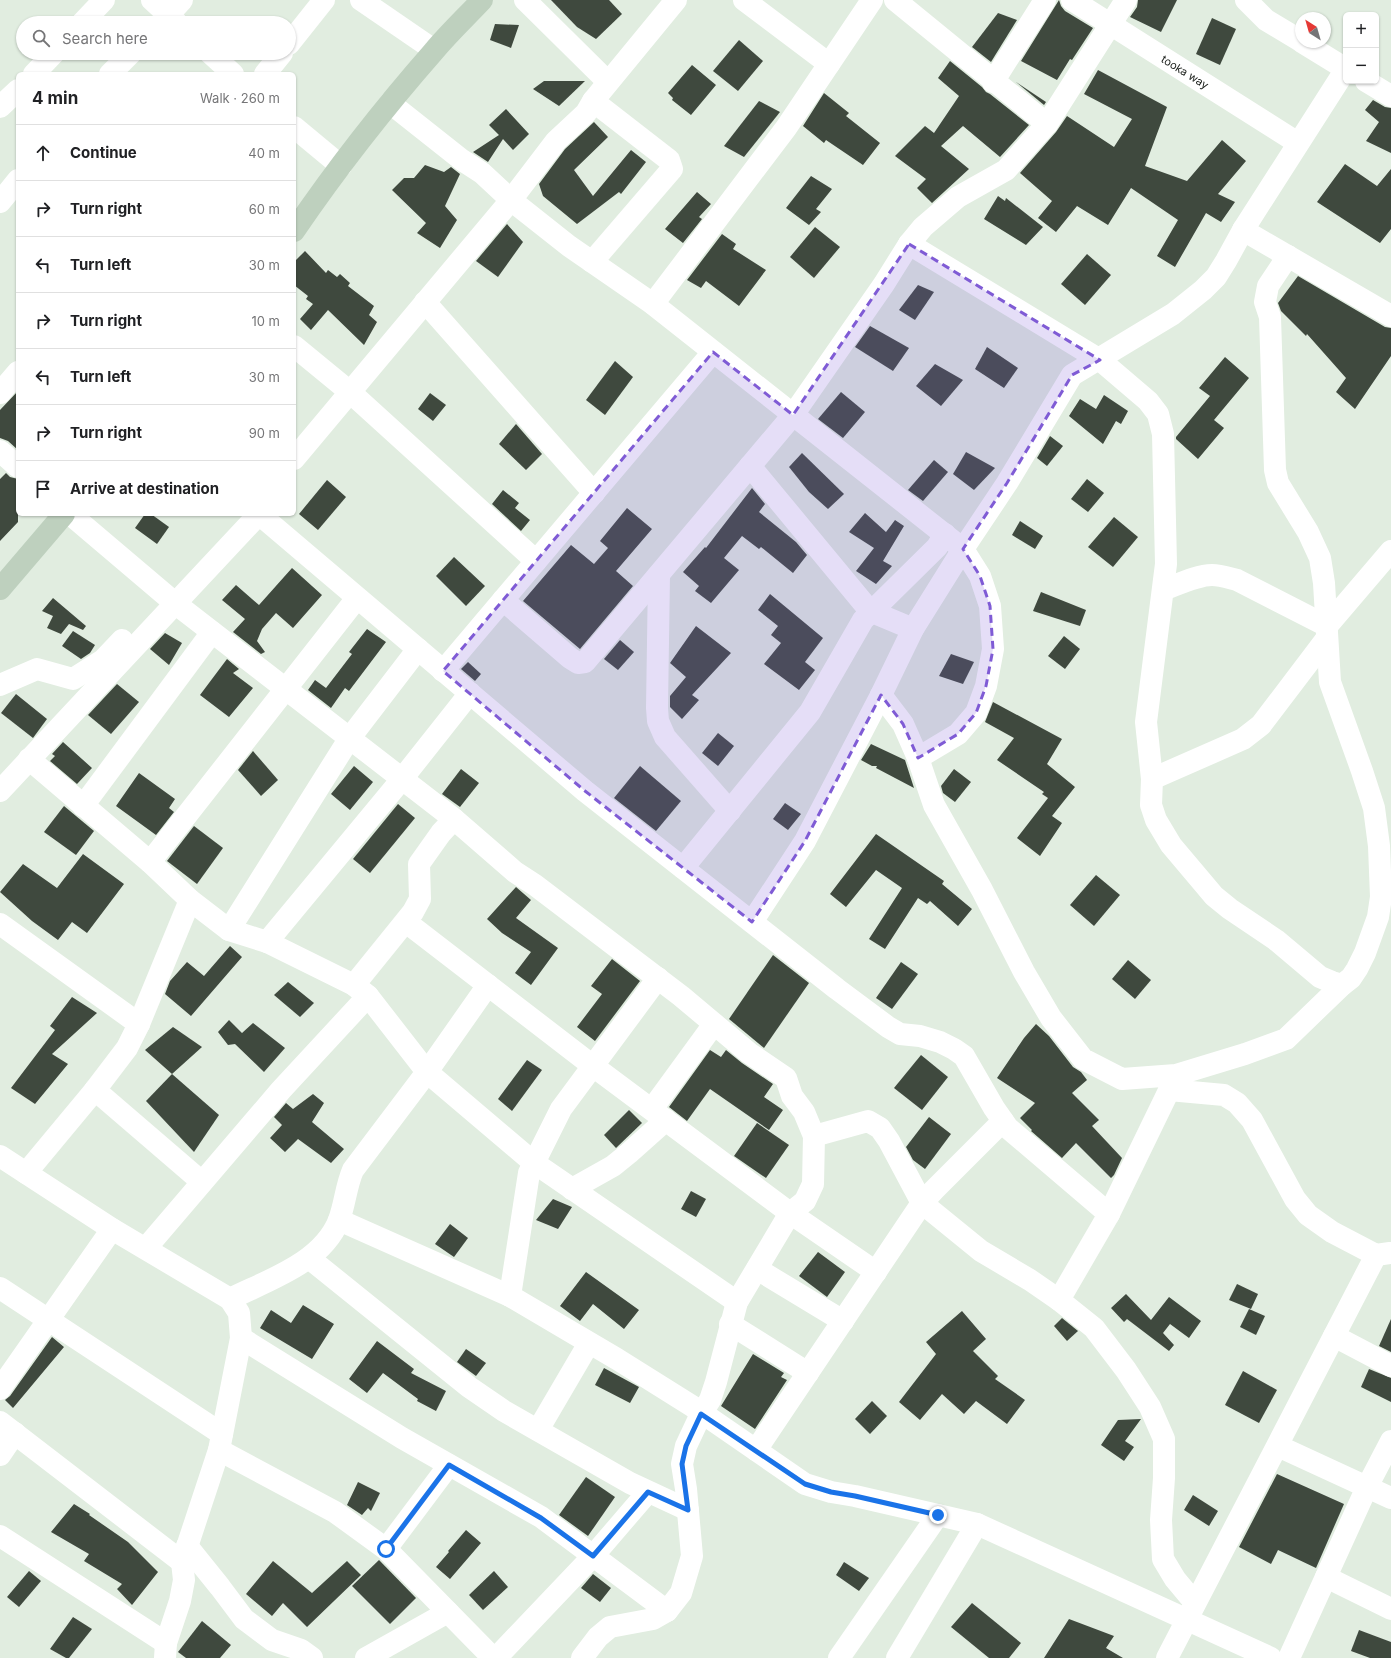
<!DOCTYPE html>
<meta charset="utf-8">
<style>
body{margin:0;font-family:Inter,sans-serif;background:#f6f6f6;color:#202124}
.controls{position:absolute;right:12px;top:12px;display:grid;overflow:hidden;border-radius:6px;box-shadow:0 1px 3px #0004}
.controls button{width:36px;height:36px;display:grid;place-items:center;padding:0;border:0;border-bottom:1px solid #e0e0e0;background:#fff;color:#202124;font:20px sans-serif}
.compass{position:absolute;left:1295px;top:12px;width:36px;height:36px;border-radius:50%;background:#fff;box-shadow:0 1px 3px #0004;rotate:323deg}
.stop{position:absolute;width:12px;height:12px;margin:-9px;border:3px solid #1a73e8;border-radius:50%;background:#fff}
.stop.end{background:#1a73e8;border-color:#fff;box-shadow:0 1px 4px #0008}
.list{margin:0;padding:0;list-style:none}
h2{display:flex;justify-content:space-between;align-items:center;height:52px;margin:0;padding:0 16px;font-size:17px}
h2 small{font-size:13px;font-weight:400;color:#757577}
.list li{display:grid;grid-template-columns:26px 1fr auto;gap:12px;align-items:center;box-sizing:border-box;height:56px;padding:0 16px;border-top:1px solid #e0e0e0}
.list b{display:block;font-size:15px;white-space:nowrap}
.list em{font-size:13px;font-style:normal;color:#757577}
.icon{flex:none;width:22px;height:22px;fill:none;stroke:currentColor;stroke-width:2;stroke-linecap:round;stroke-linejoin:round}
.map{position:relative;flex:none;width:1391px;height:1658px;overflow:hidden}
.search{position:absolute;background:#fff;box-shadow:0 1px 3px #0004;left:16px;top:16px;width:280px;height:44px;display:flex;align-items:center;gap:10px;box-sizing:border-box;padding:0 14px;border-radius:22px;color:#757577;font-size:15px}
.panel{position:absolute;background:#fff;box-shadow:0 1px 3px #0004;left:16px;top:72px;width:280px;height:444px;border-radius:6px}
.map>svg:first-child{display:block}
</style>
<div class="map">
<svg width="1391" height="1658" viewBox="0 0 1391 1658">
<rect width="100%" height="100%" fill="#e1ede0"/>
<g fill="#3f493e">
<polygon points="551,0 609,0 622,14 596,39 577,27"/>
<polygon points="1059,0 1061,6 1065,11 1093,28 1072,60 1070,59 1057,80 1021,61"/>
<polygon points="1138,0 1177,0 1161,32 1130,17 1137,7"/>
<polygon points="998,13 1017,20 991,62 972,47"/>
<polygon points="1212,18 1236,29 1220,65 1196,54"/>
<polygon points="495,24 519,25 511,48 490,40"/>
<polygon points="739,40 763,61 738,91 713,71"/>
<polygon points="950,61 982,87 986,92 990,94 1029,125 1000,157 963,126 941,146 969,169 932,203 917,188 926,179 895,156 925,126 934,133 959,96 938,78"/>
<polygon points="692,65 716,85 691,115 672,100 673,98 668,93"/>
<polygon points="1098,70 1167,107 1145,166 1187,181 1222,140 1246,161 1218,194 1235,202 1221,222 1206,213 1175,267 1157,256 1178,220 1131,188 1108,225 1077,206 1056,232 1038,218 1052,201 1020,173 1056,132 1067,116 1114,147 1132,119 1084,94"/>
<polygon points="544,81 585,81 559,106 533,89"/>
<polygon points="1016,82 1046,102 1044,105"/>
<polygon points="824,93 849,113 846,116 880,143 863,165 826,140 824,143 803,126"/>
<polygon points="1373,100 1385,107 1391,108 1391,153 1366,141 1379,122 1365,110"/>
<polygon points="759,101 780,112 744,157 724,146"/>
<polygon points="506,109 529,134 513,150 503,139 488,162 473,152 499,135 489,125"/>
<polygon points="594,122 608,137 574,170 593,196 631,150 646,162 621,194 619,192 577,224 543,196 539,184 565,149"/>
<polygon points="1345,164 1377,186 1391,169 1391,229 1380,243 1317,202"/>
<polygon points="425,165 444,172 451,167 460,174 445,206 457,220 440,248 417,233 426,223 392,190 404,178 414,178"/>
<polygon points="811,176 832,189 816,209 821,212 809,225 786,208"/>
<polygon points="697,192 711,204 699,217 702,219 683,243 665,229"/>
<polygon points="998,196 1005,201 1006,198 1043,227 1026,245 984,219"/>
<polygon points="507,224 523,242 498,277 476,261"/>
<polygon points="815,227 840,247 814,278 790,257"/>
<polygon points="722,234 736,244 733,249 766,270 739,306 706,281 701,288 687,280"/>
<polygon points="305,251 326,273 328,270 337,277 340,274 350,283 348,286 374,306 369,315 377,322 364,345 328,310 311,330 300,319 313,304 306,299 308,296 294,285 294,262"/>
<polygon points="1087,254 1111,275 1085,305 1061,284"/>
<polygon points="1298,276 1385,327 1391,328 1391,356 1355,409 1336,392 1346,378 1307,334 1306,336 1281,311 1278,303"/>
<polygon points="918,285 934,292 915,320 899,310"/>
<polygon points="870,326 909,348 893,371 855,347"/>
<polygon points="987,347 1018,368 1004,388 975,369"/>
<polygon points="1225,357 1249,378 1214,420 1224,428 1198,459 1176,439 1176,437 1210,396 1199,388"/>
<polygon points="615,361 633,377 605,415 586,400"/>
<polygon points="935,364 963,380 941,406 916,386"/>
<polygon points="18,391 18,450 8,441 0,438 0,410"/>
<polygon points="841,392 865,412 843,438 818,419"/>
<polygon points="430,393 446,405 433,421 418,409"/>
<polygon points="1104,395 1128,411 1121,424 1116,421 1103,444 1069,416 1080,399 1096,409"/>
<polygon points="516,424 542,454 526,470 499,444"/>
<polygon points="1050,436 1063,446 1047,466 1037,458"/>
<polygon points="966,452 995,468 974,490 953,474"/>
<polygon points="802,453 844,494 828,509 809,492 789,467"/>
<polygon points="934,460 948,472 923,501 908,490"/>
<polygon points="6,473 10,477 18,479 18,522 0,541 0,479"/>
<polygon points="1087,479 1104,493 1088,512 1071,499"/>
<polygon points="327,480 346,497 318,530 299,514"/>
<polygon points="752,488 765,504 759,512 796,542 807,555 793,573 761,547 759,549 742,536 724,558 739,570 711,603 695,591 699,586 683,572 705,547 706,548"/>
<polygon points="503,490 519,503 515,508 530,520 521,531 492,504"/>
<polygon points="627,508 652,529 616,571 633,586 580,649 523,601 571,545 594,564 608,548 600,541"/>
<polygon points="865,513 886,532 895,520 904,526 883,561 892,566 876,584 856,571 874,548 849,532"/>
<polygon points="145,514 151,514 169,527 157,544 135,528"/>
<polygon points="1114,517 1138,537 1113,567 1088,547"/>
<polygon points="1020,521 1043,536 1035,549 1012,535"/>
<polygon points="454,557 485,586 466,606 436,576"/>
<polygon points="292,568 322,595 293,628 276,613 262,629 257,641 265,652 261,654 233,632 245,619 222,600 236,585 259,605"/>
<polygon points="1041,592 1086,610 1080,626 1033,611"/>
<polygon points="770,594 823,638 805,662 815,670 799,690 764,664 781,643 771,635 778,626 758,610"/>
<polygon points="53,598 86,626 83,630 69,624 61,634 47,628 53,616 42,611"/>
<polygon points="696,626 731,653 692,695 699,700 682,719 670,707 670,696 686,677 670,663"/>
<polygon points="367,629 386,642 349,691 345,688 331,708 308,690 315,680 326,688 352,654 349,652"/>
<polygon points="73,631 95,645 90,653 81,659 62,646"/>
<polygon points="165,633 182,643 169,665 150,649"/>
<polygon points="1064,636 1080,649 1065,669 1048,656"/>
<polygon points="620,640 634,652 618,670 604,659"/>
<polygon points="951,654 974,662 963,684 939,676"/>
<polygon points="227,659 239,669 233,673 253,688 229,717 200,695"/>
<polygon points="468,662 481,674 475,681 461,669"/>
<polygon points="117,684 139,702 111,734 88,715"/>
<polygon points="16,694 47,719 33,738 1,713"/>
<polygon points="993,702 1062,739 1047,764 1075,787 1052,816 1062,823 1040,856 1017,838 1048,798 1042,794 1044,792 997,760 1014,738 985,722"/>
<polygon points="718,733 734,746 718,766 702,753"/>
<polygon points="63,742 92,768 77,784 50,761 55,756 52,754"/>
<polygon points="871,744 905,760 914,788 876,768 877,766 872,766 861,760"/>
<polygon points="253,751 278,780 261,796 238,770"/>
<polygon points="354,766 373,782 350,810 331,794"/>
<polygon points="640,766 681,801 656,831 614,798"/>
<polygon points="461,769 479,783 460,807 442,794"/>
<polygon points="954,769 971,782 955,802 943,793 941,786"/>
<polygon points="139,773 175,799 169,808 174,812 156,835 116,806"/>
<polygon points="785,803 801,814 788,830 773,819"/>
<polygon points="398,804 415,818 370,873 353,859"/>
<polygon points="64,806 94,831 76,855 44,832"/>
<polygon points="194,826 223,848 197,884 167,861"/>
<polygon points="876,834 944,881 942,884 972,909 958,926 930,901 927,904 918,898 885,949 869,939 902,888 876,870 846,907 830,894"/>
<polygon points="83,854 124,884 87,933 72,922 58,940 32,921 0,892 23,864 57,888"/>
<polygon points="1096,875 1120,895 1094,926 1070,905"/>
<polygon points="516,887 531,900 516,918 558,948 531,985 515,973 531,952 502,933 487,919"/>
<polygon points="230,946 242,957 191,1016 165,994 170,981 187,962 204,976"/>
<polygon points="773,955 809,983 764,1048 729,1019"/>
<polygon points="612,959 640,981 595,1041 577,1027 602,994 591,986"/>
<polygon points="1128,960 1151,980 1135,999 1112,979"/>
<polygon points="901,962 918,974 892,1009 876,998"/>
<polygon points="288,982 314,1003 300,1017 274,995"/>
<polygon points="72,997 97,1013 52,1054 68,1064 35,1104 11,1088 55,1030 50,1026"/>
<polygon points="229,1020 242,1033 253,1023 285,1048 264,1072 235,1044 228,1045 218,1032"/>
<polygon points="1036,1024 1049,1036 1073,1067 1081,1072 1087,1080 1072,1093 1099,1120 1092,1126 1122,1158 1114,1175 1111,1178 1076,1143 1062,1158 1031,1131 1032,1130 1020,1118 1035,1103 997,1078 1024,1038"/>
<polygon points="173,1027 202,1047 172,1074 145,1050"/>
<polygon points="710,1050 721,1057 726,1050 742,1063 773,1084 764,1097 783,1110 769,1130 710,1089 687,1121 669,1107"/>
<polygon points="921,1055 948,1077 922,1110 894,1088"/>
<polygon points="527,1060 542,1070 512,1111 498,1099"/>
<polygon points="172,1074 219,1115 194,1152 146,1101"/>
<polygon points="313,1094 324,1103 312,1122 344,1149 331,1163 298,1139 285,1152 270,1138 282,1125 274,1117 286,1103 293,1109"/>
<polygon points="629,1110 642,1123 616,1148 604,1135"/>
<polygon points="929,1117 951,1134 925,1169 913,1160 906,1147"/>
<polygon points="757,1123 789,1145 766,1178 734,1156"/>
<polygon points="691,1191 706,1199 696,1217 681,1209"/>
<polygon points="553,1199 572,1207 558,1229 536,1220"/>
<polygon points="450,1224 468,1238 454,1257 435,1244"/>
<polygon points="818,1252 845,1272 827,1297 799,1276"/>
<polygon points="586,1272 639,1310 624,1329 593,1304 580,1321 560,1306"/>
<polygon points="1237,1284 1258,1294 1251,1309 1229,1300"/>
<polygon points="1126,1294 1151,1320 1169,1297 1201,1321 1189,1338 1170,1324 1163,1333 1174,1345 1169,1351 1127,1319 1124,1322 1111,1308"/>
<polygon points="303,1305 334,1324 312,1359 260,1328 271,1310 291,1323"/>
<polygon points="1249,1309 1265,1316 1256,1335 1240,1327"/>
<polygon points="962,1311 986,1339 973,1351 998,1376 995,1379 1025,1400 1007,1424 976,1401 964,1414 942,1394 920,1420 899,1402 936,1354 926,1342"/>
<polygon points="1062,1318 1078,1331 1067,1341 1054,1326"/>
<polygon points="1391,1319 1391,1352 1379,1346"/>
<polygon points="52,1337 64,1347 13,1408 5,1400 10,1396"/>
<polygon points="377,1341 414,1369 411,1373 446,1391 436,1411 417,1401 418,1399 383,1373 367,1393 349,1379"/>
<polygon points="466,1349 486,1363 476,1376 457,1362"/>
<polygon points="753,1354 784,1373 781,1377 787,1380 755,1429 721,1406"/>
<polygon points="604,1368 639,1387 630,1403 595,1385"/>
<polygon points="1369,1369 1391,1378 1391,1402 1361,1387"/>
<polygon points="1243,1371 1277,1390 1259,1423 1225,1405"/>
<polygon points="872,1401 887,1416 870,1434 855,1419"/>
<polygon points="1141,1419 1125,1441 1134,1447 1124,1461 1101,1445 1118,1420"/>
<polygon points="1277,1474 1344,1504 1316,1568 1278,1550 1271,1564 1239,1547"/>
<polygon points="586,1477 615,1497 588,1536 559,1515"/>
<polygon points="358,1482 380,1493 371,1511 368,1508 362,1515 347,1505"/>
<polygon points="1193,1495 1218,1511 1209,1526 1184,1510"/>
<polygon points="74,1504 90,1514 89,1515 128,1542 158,1572 132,1605 117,1589 122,1584 84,1561 89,1554 51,1532"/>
<polygon points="466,1530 481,1543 450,1579 436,1567 449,1552 448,1551"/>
<polygon points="379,1560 416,1598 390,1624 352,1586"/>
<polygon points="273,1561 312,1593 347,1561 361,1575 307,1627 283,1603 272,1616 246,1594"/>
<polygon points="844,1562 869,1578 859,1591 836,1575"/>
<polygon points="29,1571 41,1581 19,1607 7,1597"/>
<polygon points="494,1571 508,1587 483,1610 469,1595"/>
<polygon points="593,1574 611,1588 600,1602 581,1588"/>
<polygon points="972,1603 1021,1643 1009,1658 989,1658 951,1627"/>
<polygon points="73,1617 92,1629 69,1658 66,1658 50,1649"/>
<polygon points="1069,1619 1114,1636 1106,1648 1123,1658 1044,1658"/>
<polygon points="202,1621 231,1645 220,1658 186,1658 178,1652"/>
<polygon points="1359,1630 1391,1642 1391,1658 1370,1658 1351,1651"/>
</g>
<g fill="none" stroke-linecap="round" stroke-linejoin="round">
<g stroke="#fff" stroke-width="22">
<polyline points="152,0 177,23"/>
<polyline points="361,0 434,50"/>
<polyline points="525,0 608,82"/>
<polyline points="744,0 829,64"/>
<polyline points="895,0 1047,124"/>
<polyline points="1072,0 1298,143"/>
<polyline points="1246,0 1266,20 1301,41"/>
<polyline points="82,23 104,0"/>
<polyline points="161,23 182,0"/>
<polyline points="1302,42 1346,69"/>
<polyline points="289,44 324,0"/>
<polyline points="210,53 233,74"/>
<polyline points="34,74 54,53"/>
<polyline points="110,74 131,53"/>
<polyline points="265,74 282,53"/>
<polyline points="1366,81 1391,96"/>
<polyline points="993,82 1045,0"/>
<polyline points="390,103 462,160 482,173 511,200 569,246 653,304 963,549 980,576 990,606 993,649 986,686 976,713 958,734 918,758"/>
<polyline points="0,107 18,90"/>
<polyline points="294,127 341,166"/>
<polyline points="0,202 18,180"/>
<polyline points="1243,230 1391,316"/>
<polyline points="909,244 1100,360 1148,401 1158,414 1163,434 1166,564 1146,722 1152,779 1151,805 1156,820 1171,845 1214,896 1230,909 1276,940 1320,977 1332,982 1342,985"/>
<polyline points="592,262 672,169 669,160 593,101"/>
<polyline points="425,302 594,493"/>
<polyline points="653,304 786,128 872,0"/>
<polyline points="294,346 350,392 536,561"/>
<polyline points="0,393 18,372"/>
<polyline points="0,451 18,467"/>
<polyline points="294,459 511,200 556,141 586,113 593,101 676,0"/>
<polyline points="750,466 870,611 913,629"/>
<polyline points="70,514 176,604 454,819 515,872 535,885 681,996 749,1053 786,1078 792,1096 804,1112 814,1136 813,1184 805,1201 790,1213 737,1302 716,1382 710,1400 701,1414 686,1446 682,1464 686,1489 692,1556 681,1593 667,1611 653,1619 610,1627 598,1637 582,1658"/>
<polyline points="259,514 585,791 837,989 888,1027 900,1034 920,1036 940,1042 954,1049 964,1056 994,1108 1008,1128 1109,1214"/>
<polyline points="659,575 657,708 658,721 665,737 730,811"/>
<path d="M1163 590C1177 585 1197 575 1212 575 1220 575 1229 578 1237 580L1327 626 1391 551"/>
<polyline points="503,600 570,658 578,663 585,662 793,415 884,284 909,244 923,227 958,197 1006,170 1047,124 1126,0"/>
<polyline points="443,671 713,352"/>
<polyline points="0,685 37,669 73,679 103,660 122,640"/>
<polyline points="881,695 903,724 918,758 934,805 982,890 1024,972 1051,1018 1083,1059 1122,1079 1176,1075 1245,1054 1286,1039 1342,985 1351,978 1357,969 1365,953 1378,917 1381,897 1379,846 1374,808 1362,771 1330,682 1324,583 1320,558 1308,532 1278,483 1275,470 1270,317 1265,302 1268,286 1288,256"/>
<path d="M29 759 150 862 190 900 229 930 267 942 354 985 368 996 427 1072 353 1170C346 1186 345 1204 339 1220 322 1263 268 1280 230 1299"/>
<polyline points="1152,779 1243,739 1261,725 1327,638"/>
<polyline points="0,791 259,514"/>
<polyline points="83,806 212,632"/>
<polyline points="150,862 357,598"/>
<polyline points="683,868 810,712 863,620 937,547 945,534"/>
<polyline points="406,922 593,1066 790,1213 876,1272"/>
<polyline points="752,922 805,841 881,695 913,629 963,549 1007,483 1072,375 1173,314 1203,290 1216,277 1226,261 1243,230 1346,69"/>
<polyline points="0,924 139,1024"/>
<polyline points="229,930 349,739 418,649"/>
<polyline points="267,942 402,779 470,693"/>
<polyline points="354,985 413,912 420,899 419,864 441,833 454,819"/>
<polyline points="488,985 427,1072 533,1162 737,1302"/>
<polyline points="95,1090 202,1182"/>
<polyline points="1169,1090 1224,1095 1237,1103 1252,1120 1295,1199 1308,1215 1332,1232 1376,1255 1390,1253"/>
<polyline points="652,1109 714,1024"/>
<polyline points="814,1136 868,1121 880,1128 889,1141 922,1203 981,1251 1030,1280 1059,1300 1094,1328 1126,1370 1150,1407 1164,1439 1164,1478 1161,1520 1163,1559 1175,1579 1195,1603"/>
<polyline points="0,1156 112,1229 230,1299 239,1313 241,1338 219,1450 182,1562 184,1580 180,1601 166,1643 165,1658"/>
<polyline points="26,1173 95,1090 127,1048 139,1024 190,900"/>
<polyline points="572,1189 613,1166 629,1153 666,1120"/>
<polyline points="339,1220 510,1296 617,1359 692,1406 805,1484 831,1492 855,1496 977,1524 1271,1658"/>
<polyline points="146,1248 281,1090 368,996"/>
<polyline points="309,1258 469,1387 504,1411 630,1483 688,1510"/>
<polyline points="757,1269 843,1321"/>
<polyline points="0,1288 222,1434"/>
<polyline points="510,1296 529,1173 561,1109 658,978"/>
<polyline points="1059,1300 1109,1214 1176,1076"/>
<polyline points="730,1324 808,1373"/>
<polyline points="1334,1336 1391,1366"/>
<polyline points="241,1338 402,1438 541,1517 667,1611"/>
<polyline points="0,1389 112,1229"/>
<polyline points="0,1422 182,1562"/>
<polyline points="538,1430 589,1343"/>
<polyline points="1278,1446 1391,1498"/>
<polyline points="219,1450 335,1512 386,1549 493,1658"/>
<polyline points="756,1450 922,1203 934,1190 1003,1121"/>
<polyline points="0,1455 15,1433"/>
<polyline points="0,1536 166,1643"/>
<polyline points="187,1546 220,1587 244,1619 272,1640 301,1650 312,1658"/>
<polyline points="386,1549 449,1465"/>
<polyline points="1326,1577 1391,1609"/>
<polyline points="366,1658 448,1612"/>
<polyline points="496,1658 593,1556 648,1492"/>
<polyline points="839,1658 938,1515"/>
<polyline points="897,1658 977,1524"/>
<polyline points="1167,1658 1376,1255"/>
<polyline points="1289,1658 1367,1487 1391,1441"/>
</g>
<g stroke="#bed0be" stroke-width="22">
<path d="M294 231C337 168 384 108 434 51 449 33 466 17 482 0"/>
<polyline points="0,589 64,514"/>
</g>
</g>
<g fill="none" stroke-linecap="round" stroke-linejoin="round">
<polyline stroke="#1a73e8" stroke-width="5" points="386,1549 449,1465 541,1518 593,1556 648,1492 688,1510 682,1464 686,1446 701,1414 805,1484 831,1492 855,1496 938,1515"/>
</g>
<path fill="#7f5bd5" fill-opacity="0.2" stroke="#7f5bd5" stroke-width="3" stroke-dasharray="8 5" stroke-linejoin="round" d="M909 244 1100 360 1072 375 1007 483 963 549 980 576 990 606 993 649 986 686 976 713 958 734 918 758 903 724 881 695 805 841 752 922 585 791 443 671 713 352 793 415Z"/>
<g text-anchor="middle" stroke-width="4" stroke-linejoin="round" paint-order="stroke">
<g font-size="11" fill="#151915" stroke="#fff">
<text transform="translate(1185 72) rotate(32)" y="4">tooka way</text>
</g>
</g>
</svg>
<div class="controls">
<button>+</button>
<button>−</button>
</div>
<svg class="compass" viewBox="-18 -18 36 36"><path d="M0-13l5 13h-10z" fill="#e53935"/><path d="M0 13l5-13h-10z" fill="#757577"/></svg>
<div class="stop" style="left:386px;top:1549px"></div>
<div class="stop end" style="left:938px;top:1515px"></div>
<div class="search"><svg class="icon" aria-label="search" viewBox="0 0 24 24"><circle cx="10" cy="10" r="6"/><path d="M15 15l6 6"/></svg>Search here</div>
<section class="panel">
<h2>4 min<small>Walk · 260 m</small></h2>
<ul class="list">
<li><svg class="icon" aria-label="ahead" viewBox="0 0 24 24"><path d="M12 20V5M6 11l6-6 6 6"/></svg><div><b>Continue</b></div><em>40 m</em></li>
<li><svg class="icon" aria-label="right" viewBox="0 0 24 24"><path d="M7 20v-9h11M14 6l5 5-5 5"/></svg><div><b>Turn right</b></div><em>60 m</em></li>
<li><svg class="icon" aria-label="left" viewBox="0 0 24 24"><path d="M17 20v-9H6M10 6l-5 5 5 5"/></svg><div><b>Turn left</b></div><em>30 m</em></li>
<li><svg class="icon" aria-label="right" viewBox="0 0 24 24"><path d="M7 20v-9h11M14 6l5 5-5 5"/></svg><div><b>Turn right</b></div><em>10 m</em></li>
<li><svg class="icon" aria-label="left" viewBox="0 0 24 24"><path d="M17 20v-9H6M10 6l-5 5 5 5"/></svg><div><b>Turn left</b></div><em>30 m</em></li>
<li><svg class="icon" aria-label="right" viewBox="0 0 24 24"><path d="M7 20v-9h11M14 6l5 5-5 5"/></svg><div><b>Turn right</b></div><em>90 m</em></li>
<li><svg class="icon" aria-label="arrive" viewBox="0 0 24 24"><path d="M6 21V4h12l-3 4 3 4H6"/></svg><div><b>Arrive at destination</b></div></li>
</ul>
</section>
</div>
